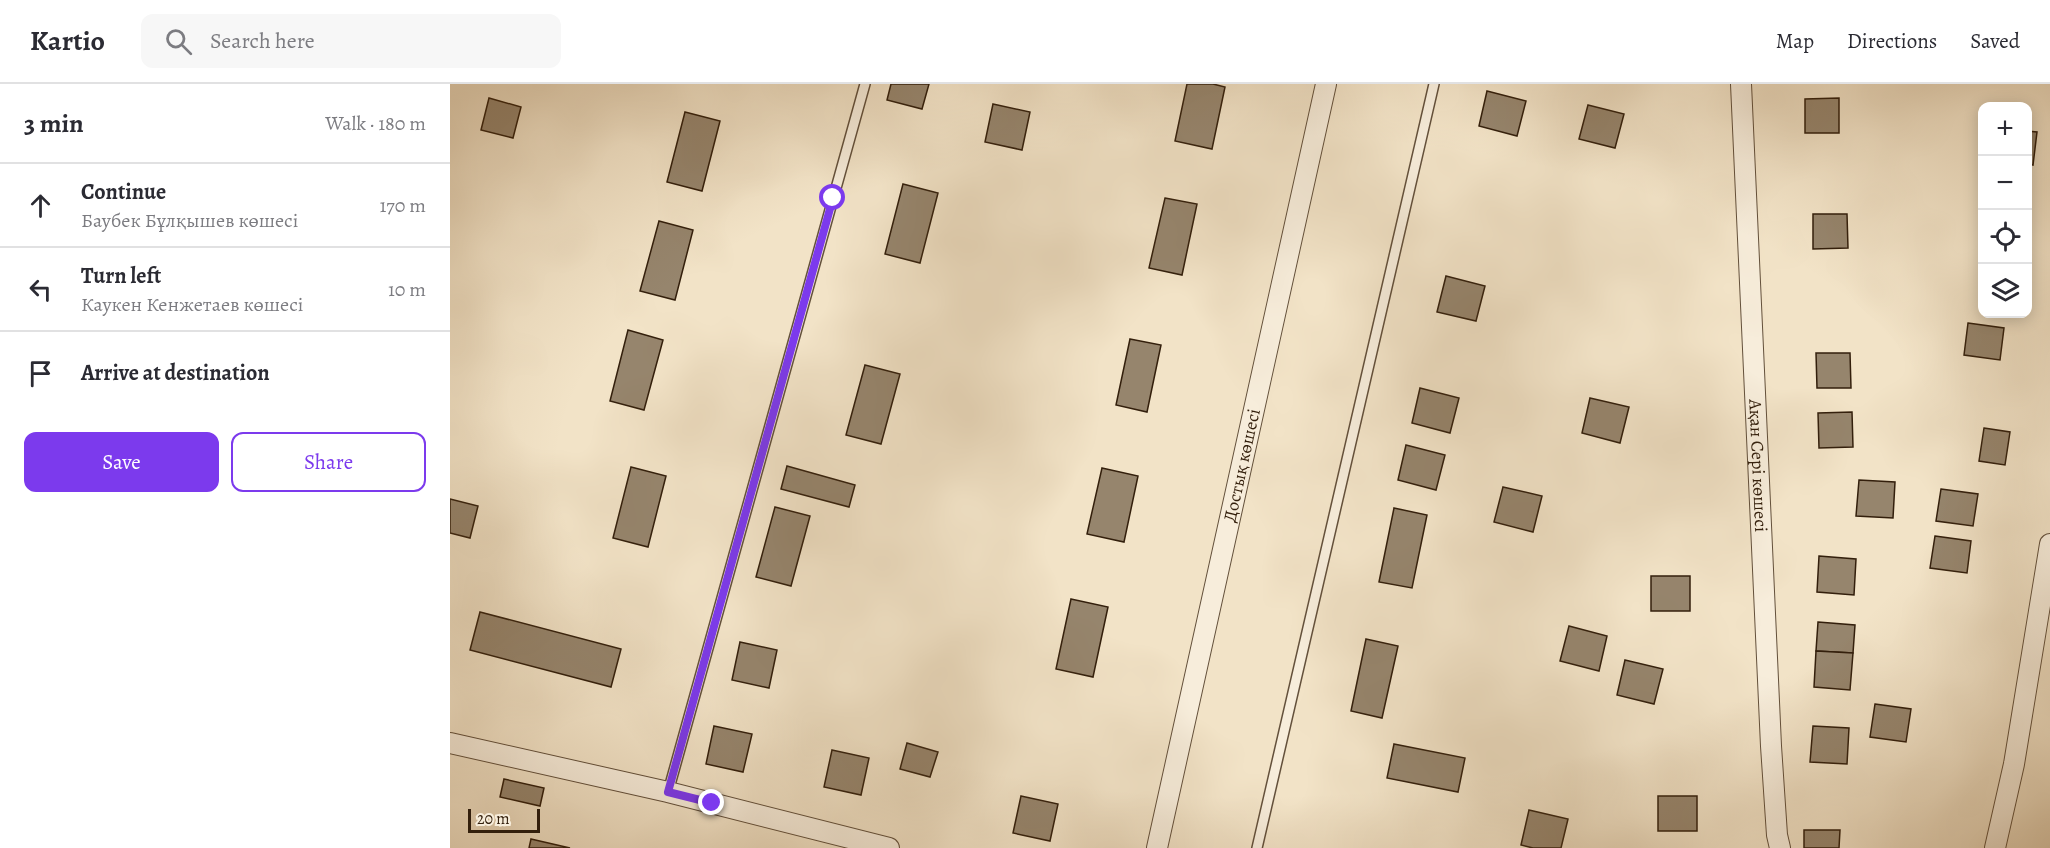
<!DOCTYPE html>
<meta charset="utf-8">
<style>
body{margin:0;font-family:Alegreya,serif;background:#f7f7f7;color:#2b2b33}
.controls{position:absolute;right:18px;top:18px;display:grid;overflow:hidden;border-radius:12px;box-shadow:0 3px 15px #0003}
.controls button{width:54px;height:54px;display:grid;place-items:center;padding:0;border:0;border-bottom:2px solid #e1e1e2;background:#fff;color:#2b2b33;font:30px sans-serif}
.scale{position:absolute;left:18px;bottom:15px;width:72px;box-sizing:border-box;padding-left:6px;border:3px solid #331f0c;border-top:0;font-size:16px;line-height:21px;white-space:nowrap;color:#331f0c;-webkit-text-stroke:4px #f7eddb;paint-order:stroke}
.stop{position:absolute;width:18px;height:18px;margin:-14px;border:4px solid #7c3aed;border-radius:50%;background:#fff}
.stop.end{background:#7c3aed;border-color:#fff;box-shadow:0 2px 6px #0008}
.list{margin:0;padding:0;list-style:none}
h2{display:flex;justify-content:space-between;align-items:center;height:78px;margin:0;padding:0 24px;font-size:26px}
h2 small{font-size:20px;font-weight:400;color:#7c7c81}
.list li{display:grid;grid-template-columns:39px 1fr auto;gap:18px;align-items:center;box-sizing:border-box;height:84px;padding:0 24px;border-top:2px solid #e1e1e2}
.list b{display:block;font-size:22px;white-space:nowrap}
.list p{margin:0;font-size:20px;white-space:nowrap;color:#7c7c81}
.list em{font-size:20px;font-style:normal;color:#7c7c81}
.actions{display:flex;gap:12px;padding:18px 24px}
.actions a{flex:1;padding:14px 0;border:2px solid #7c3aed;border-radius:12px;text-align:center;font-size:21px;color:#7c3aed}
.actions .main{background:#7c3aed;color:#fff}
.icon{flex:none;width:33px;height:33px;fill:none;stroke:currentColor;stroke-width:2;stroke-linecap:round;stroke-linejoin:round}
.map{position:relative;flex:none;width:1600px;height:764px;overflow:hidden}
header{display:flex;align-items:center;gap:36px;box-sizing:border-box;height:84px;padding:0 30px;background:#fff;border-bottom:2px solid #e1e1e2}
header strong{font-size:28px}
nav{display:flex;gap:33px;margin-inline-start:auto;font-size:21px}
.search{width:420px;height:54px;background:#f7f7f7;display:flex;align-items:center;gap:15px;box-sizing:border-box;padding:0 21px;border-radius:12px;color:#7c7c81;font-size:22px}
main{display:flex}
aside{flex:1;background:#fff}
.map>svg:first-child{display:block}
</style>
<header>
<strong>Kartio</strong>
<div class="search"><svg class="icon" aria-label="search" viewBox="0 0 24 24"><circle cx="10" cy="10" r="6"/><path d="M15 15l6 6"/></svg>Search here</div>
<nav><a>Map</a><a>Directions</a><a>Saved</a></nav>
</header>
<main>
<aside>
<h2>3 min<small>Walk · 180 m</small></h2>
<ul class="list">
<li><svg class="icon" aria-label="ahead" viewBox="0 0 24 24"><path d="M12 20V5M6 11l6-6 6 6"/></svg><div><b>Continue</b><p>Баубек Бұлқышев көшесі</p></div><em>170 m</em></li>
<li><svg class="icon" aria-label="left" viewBox="0 0 24 24"><path d="M17 20v-9H6M10 6l-5 5 5 5"/></svg><div><b>Turn left</b><p>Каукен Кенжетаев көшесі</p></div><em>10 m</em></li>
<li><svg class="icon" aria-label="arrive" viewBox="0 0 24 24"><path d="M6 21V4h12l-3 4 3 4H6"/></svg><div><b>Arrive at destination</b></div></li>
</ul>
<div class="actions"><a class="main">Save</a><a>Share</a></div>
</aside>
<div class="map">
<svg width="1600" height="764" viewBox="0 0 1600 764">
<rect width="100%" height="100%" fill="#f2e3c7"/>
<filter id="stains"><feTurbulence type="fractalNoise" baseFrequency=".00333" numOctaves="4"/><feColorMatrix values="0 0 0 0 .2 0 0 0 0 .09 0 0 0 0 .02 0 0 0 .5 -.17"/></filter>
<radialGradient id="worn" r=".72"><stop offset=".6" stop-color="#630" stop-opacity="0"/><stop offset="1" stop-color="#630" stop-opacity=".3"/></radialGradient>
<g fill="#96856d" stroke="#331f0c" stroke-width="1.5">
<polygon points="441,0 479,0 472,25 437,16"/>
<polygon points="737,0 763,0 775,3 762,65 725,57"/>
<polygon points="1037,7 1076,17 1067,52 1029,42"/>
<polygon points="39,14 71,23 63,54 31,46"/>
<polygon points="1389,14 1389,49 1355,49 1355,15"/>
<polygon points="543,20 580,28 572,66 535,58"/>
<polygon points="1138,21 1174,30 1165,64 1129,55"/>
<polygon points="235,28 270,37 252,107 217,98"/>
<polygon points="1578,47 1587,48 1583,81 1578,80"/>
<polygon points="453,100 488,109 470,179 435,170"/>
<polygon points="715,114 747,120 732,191 699,184"/>
<polygon points="1363,130 1397,130 1398,164 1363,165"/>
<polygon points="209,137 243,146 225,216 190,207"/>
<polygon points="996,192 1035,202 1026,237 987,228"/>
<polygon points="1518,239 1554,244 1550,276 1514,271"/>
<polygon points="178,246 213,256 194,326 160,317"/>
<polygon points="680,255 711,261 697,328 666,321"/>
<polygon points="1366,269 1400,269 1401,304 1367,304"/>
<polygon points="415,281 450,290 431,360 396,351"/>
<polygon points="970,304 1009,314 1000,349 962,339"/>
<polygon points="1140,314 1179,323 1170,359 1132,349"/>
<polygon points="1402,328 1403,363 1369,364 1368,329"/>
<polygon points="1534,344 1560,348 1555,381 1529,377"/>
<polygon points="956,361 995,371 986,406 948,396"/>
<polygon points="337,382 405,401 399,423 331,405"/>
<polygon points="181,383 216,392 198,463 163,454"/>
<polygon points="652,384 688,392 674,458 637,450"/>
<polygon points="1409,396 1445,398 1443,434 1406,432"/>
<polygon points="1053,403 1092,412 1083,448 1044,438"/>
<polygon points="1491,405 1528,410 1523,442 1486,437"/>
<polygon points="0,415 28,422 20,454 0,449"/>
<polygon points="325,423 360,432 341,502 306,493"/>
<polygon points="944,424 977,431 962,504 929,498"/>
<polygon points="1485,452 1521,457 1517,489 1480,484"/>
<polygon points="1369,472 1406,475 1404,511 1367,508"/>
<rect x="1201" y="492" width="39" height="35"/>
<polygon points="621,515 658,523 643,593 606,585"/>
<polygon points="30,528 171,565 161,603 20,566"/>
<polygon points="1368,538 1405,541 1403,569 1366,567"/>
<polygon points="1119,542 1157,552 1149,587 1110,577"/>
<polygon points="916,555 948,562 932,634 901,627"/>
<polygon points="290,558 327,566 319,604 282,596"/>
<polygon points="1366,567 1403,569 1400,606 1364,603"/>
<polygon points="1175,576 1213,585 1204,620 1167,611"/>
<polygon points="1425,620 1461,625 1456,658 1420,653"/>
<polygon points="264,642 302,650 293,688 256,680"/>
<polygon points="1363,642 1399,644 1397,680 1360,678"/>
<polygon points="457,659 488,668 480,693 450,685"/>
<polygon points="944,660 1015,674 1008,708 937,694"/>
<polygon points="382,666 419,674 411,711 374,703"/>
<polygon points="54,695 94,704 90,722 50,713"/>
<polygon points="571,712 608,720 600,757 563,749"/>
<rect x="1208" y="712" width="39" height="35"/>
<polygon points="1079,726 1118,735 1111,764 1083,764 1071,761"/>
<polygon points="1354,746 1390,746 1389,764 1354,764"/>
<polygon points="81,755 120,764 79,764"/>
</g>
<g fill="none" stroke-linecap="round" stroke-linejoin="round">
<defs>
<g id="service">
<polyline points="218,708 415,0"/>
<polyline points="807,764 984,0"/>
</g>
<g id="minor">
<path id="s1" d="M1291 0 1321 662 1327 751 1330 764"/>
<polyline points="0,659 218,708 439,764"/>
<path id="s2" d="M707 764 876 0"/>
<polyline points="1545,764 1564,680 1600,460"/>
</g>
</defs>
<use href="#service" stroke="#63503b" stroke-width="12"/>
<use href="#minor" stroke="#63503b" stroke-width="22"/>
<use href="#service" stroke="#f7eddb" stroke-width="9"/>
<use href="#minor" stroke="#f7eddb" stroke-width="20"/>
</g>
<g fill="none" stroke-linecap="round" stroke-linejoin="round">
<polyline stroke="#7c3aed" stroke-width="8" points="262,719 218,708 383,114"/>
</g>
<g text-anchor="middle" stroke-width="6" stroke-linejoin="round" paint-order="stroke">
<g font-size="18" fill="#331f0c" stroke="#f7eddb">
<text dy="6" stroke="none"><textPath href="#s2" startOffset="392">Достық көшесі</textPath></text>
<text dy="6" stroke="none"><textPath href="#s1" startOffset="382">Ақан Сері көшесі</textPath></text>
</g>
</g>
<rect width="100%" height="100%" filter="url(#stains)"/>
<rect width="100%" height="100%" fill="url(#worn)"/>
</svg>
<div class="controls">
<button>+</button>
<button>−</button>
<button><svg class="icon" aria-label="locate" viewBox="0 0 24 24"><circle cx="12" cy="12" r="6"/><path d="M12 2v4M12 18v4M2 12h4M18 12h4"/></svg></button>
<button><svg class="icon" aria-label="layers" viewBox="0 0 24 24"><path d="M12 4l9 5-9 5-9-5zM3 14l9 5 9-5"/></svg></button>
</div>
<div class="scale">20 m</div>
<div class="stop" style="left:383px;top:114px"></div>
<div class="stop end" style="left:262px;top:719px"></div>
</div>
</main>
